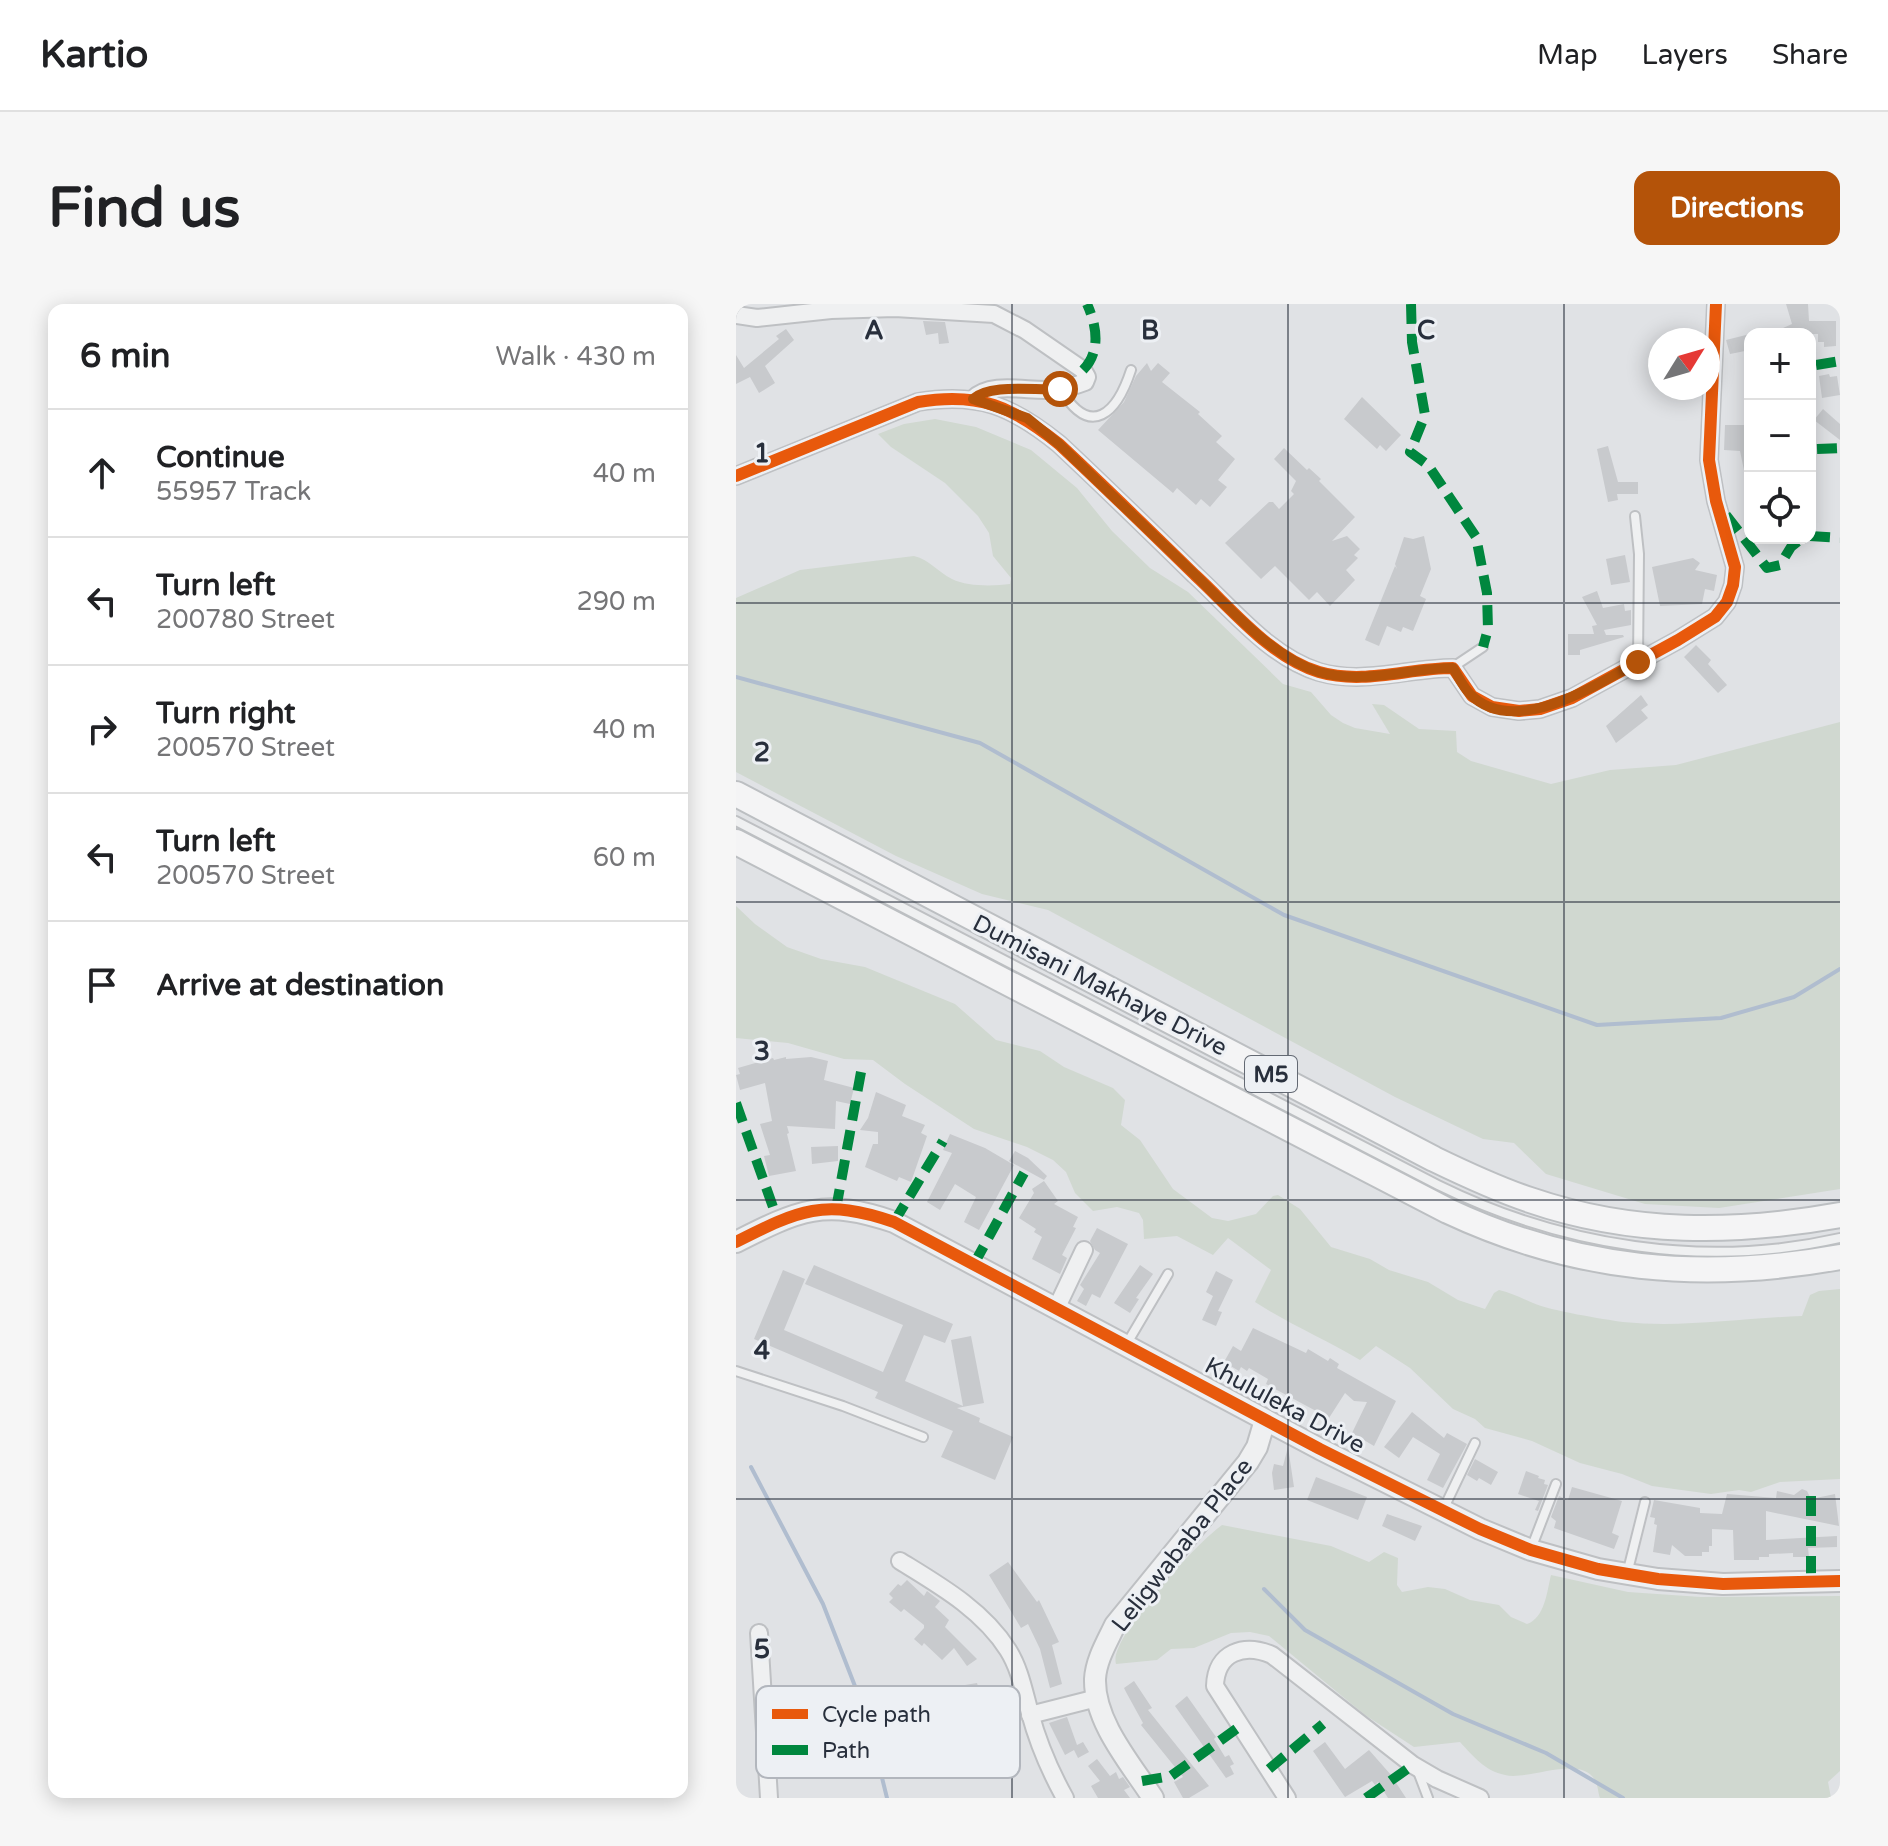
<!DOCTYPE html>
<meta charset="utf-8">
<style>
body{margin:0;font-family:"Varela Round",sans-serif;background:#f6f6f6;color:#202124}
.controls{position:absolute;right:24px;top:24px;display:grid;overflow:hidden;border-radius:16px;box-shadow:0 4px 20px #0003}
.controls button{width:72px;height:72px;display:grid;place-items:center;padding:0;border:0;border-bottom:2px solid #e0e0e0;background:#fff;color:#202124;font:40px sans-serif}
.compass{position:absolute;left:912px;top:24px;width:72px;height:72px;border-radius:50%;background:#fff;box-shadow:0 4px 20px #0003;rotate:53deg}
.stop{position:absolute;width:24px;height:24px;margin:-18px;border:6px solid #b45309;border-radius:50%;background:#fff}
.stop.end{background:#b45309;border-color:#fff;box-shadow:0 2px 8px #0008}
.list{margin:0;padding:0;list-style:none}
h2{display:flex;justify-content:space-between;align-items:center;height:104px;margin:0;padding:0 32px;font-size:34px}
h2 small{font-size:26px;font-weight:400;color:#757577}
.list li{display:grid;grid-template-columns:52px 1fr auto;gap:24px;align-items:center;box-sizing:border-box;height:128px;padding:0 32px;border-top:2px solid #e0e0e0}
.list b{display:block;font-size:30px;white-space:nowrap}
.list p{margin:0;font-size:26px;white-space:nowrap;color:#757577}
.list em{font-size:26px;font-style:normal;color:#757577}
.icon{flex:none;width:44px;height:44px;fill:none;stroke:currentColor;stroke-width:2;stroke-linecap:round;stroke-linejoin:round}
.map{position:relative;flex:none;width:1104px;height:1494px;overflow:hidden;border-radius:16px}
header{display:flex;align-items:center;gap:48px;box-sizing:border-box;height:112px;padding:0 40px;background:#fff;border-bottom:2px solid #e0e0e0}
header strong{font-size:38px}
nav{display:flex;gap:44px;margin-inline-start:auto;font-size:28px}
.intro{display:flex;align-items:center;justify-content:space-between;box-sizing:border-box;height:192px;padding:0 48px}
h1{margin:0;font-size:56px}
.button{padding:20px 36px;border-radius:16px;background:#b45309;color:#fff;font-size:28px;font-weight:700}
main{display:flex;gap:48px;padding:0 48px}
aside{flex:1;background:#fff;border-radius:16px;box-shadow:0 4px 20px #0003}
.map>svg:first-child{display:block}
</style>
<header>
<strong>Kartio</strong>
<nav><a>Map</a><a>Layers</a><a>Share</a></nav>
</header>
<div class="intro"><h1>Find us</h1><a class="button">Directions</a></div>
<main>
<aside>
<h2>6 min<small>Walk · 430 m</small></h2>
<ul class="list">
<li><svg class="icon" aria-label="ahead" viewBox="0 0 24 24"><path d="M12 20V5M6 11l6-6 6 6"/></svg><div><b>Continue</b><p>55957 Track</p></div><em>40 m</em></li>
<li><svg class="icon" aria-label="left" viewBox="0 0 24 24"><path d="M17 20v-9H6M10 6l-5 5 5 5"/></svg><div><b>Turn left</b><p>200780 Street</p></div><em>290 m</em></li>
<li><svg class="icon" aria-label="right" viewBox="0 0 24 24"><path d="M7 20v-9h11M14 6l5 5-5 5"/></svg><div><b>Turn right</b><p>200570 Street</p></div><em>40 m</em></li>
<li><svg class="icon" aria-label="left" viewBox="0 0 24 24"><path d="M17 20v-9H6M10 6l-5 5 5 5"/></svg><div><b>Turn left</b><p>200570 Street</p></div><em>60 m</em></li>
<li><svg class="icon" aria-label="arrive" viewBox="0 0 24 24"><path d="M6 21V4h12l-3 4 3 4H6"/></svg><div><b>Arrive at destination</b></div></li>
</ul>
</aside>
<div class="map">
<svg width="1104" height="1494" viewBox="0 0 1104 1494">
<rect width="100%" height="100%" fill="#e0e2e5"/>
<g fill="#d0d8d0">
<path d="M199 115 240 123 295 146 341 184 376 227 414 264 452 288 547 380 575 388 595 411 607 419 619 424 654 430 636 400 648 401 683 425 720 427 721 448 735 457 815 480 874 466 940 461 1104 418V885L983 904 909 900 810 870 778 839 747 835 659 793 312 606 246 590 160 552 0 468V294L64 266 178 252C194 256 202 268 216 275 232 283 258 282 274 280L275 274 257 252 253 229 242 212 209 179 155 143 142 130 168 120Z"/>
<path d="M0 602 19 620 51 643 85 655 129 663 219 700 260 736 304 747 328 763 377 784 389 796 385 821 404 836 437 885 476 914 492 917 520 910 537 892 542 891 564 905 595 943 634 955 653 966 692 978 722 996 749 1005 758 989 763 986C776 989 785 994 797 999 815 1007 867 1015 887 1018 947 1024 1006 1014 1066 1012L1074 991 1083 987 1104 985V1175L1044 1178 1015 1188 1003 1186 975 1190 916 1182 886 1170 844 1159 796 1137 749 1124 739 1115 717 1105 674 1064 640 1042 624 1056C589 1035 553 1020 519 998L535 966 492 934 477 951 441 932 408 935 407 916 403 909 381 903 357 907 339 889 330 868 317 856 291 843 238 825 169 780 137 756 108 755 52 739 0 734Z"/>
<path d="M486 1221 595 1242 633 1258 648 1248 662 1254 661 1281 666 1288 692 1283 709 1285 734 1296 763 1301 775 1313 791 1320C809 1314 811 1287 815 1271L892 1288 965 1293 1104 1292V1467L1092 1478 1095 1494H864C862 1489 862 1481 859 1476 844 1450 792 1477 769 1471 749 1467 737 1452 724 1438L678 1443 629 1411 533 1332 514 1328 495 1329 458 1344 435 1345 421 1356 380 1360C372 1334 463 1237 486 1221Z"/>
</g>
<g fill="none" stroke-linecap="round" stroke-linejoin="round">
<g stroke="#b0bdcf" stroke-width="4">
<polyline points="0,373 244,439 548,611 861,721 985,714 1058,693 1104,665"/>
<polyline points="15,1163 87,1300 131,1413 151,1494"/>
<polyline points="528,1285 569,1326 717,1410 810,1449 887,1494"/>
</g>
</g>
<g fill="#c8cacd">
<polygon points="1050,0 1072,0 1073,17 1100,17 1100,42 1088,43 1088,38 1082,38 1082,30 1034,30 1056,20"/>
<polygon points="187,17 209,18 213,39 203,40 202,29 190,31"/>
<polygon points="50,25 58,36 29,62 39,79 23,89 14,73 0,80 0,51 8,64 43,35 40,32"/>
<polygon points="1014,30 1014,46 994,50 990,36"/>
<polygon points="411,59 415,67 422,59 434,69 426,78 464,108 462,110 486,132 480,138 499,155 482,176 491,183 474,203 465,195 460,201 441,184 437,189 362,126 388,98 400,72"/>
<polygon points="1093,70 1094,73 1101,72 1104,91 1086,94 1083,72"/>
<polygon points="626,93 665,131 650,147 644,141 641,145 608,115"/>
<polygon points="1087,105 1104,120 1104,136 1078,116"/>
<polygon points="989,121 1014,121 1014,171 1009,171 1004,147 988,146"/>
<polygon points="872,142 882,178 902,178 902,190 881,190 882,196 872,198 861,145"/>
<polygon points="548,144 571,166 573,164 585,175 583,177 619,213 596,237 611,232 624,245 618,251 622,254 610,266 619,276 594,302 581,288 573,296 539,262 525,275 489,239 533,198 537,198 543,205 558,190 555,187 560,177 538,155"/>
<polygon points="688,232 695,265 684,292 690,295 677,327 667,323 665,328 651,322 643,342 629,336 659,262 661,265 659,260 668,233 677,235"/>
<polygon points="889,251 894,278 875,281 870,255"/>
<polygon points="957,254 964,259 959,266 981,271 978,287 969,285 966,300 924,302 916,263"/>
<polygon points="861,287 867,304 888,300 889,307 895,306 895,321 868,326 870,331 887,331 888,333 844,346 844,351 832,351 832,330 858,330 856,322 861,321 846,293"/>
<polygon points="960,341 975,356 972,360 991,381 982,389 948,353"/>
<polygon points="905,391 912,401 905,406 912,414 880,439 870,422"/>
<polygon points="50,753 50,755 75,753 92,757 88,776 118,784 114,800 100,797 99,825 51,822 53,829 51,830 60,867 33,872 28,852 34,851 24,820 36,817 29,779 4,786 0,771 4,770 2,764 37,754 38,756"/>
<polygon points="140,788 170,801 166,812 189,821 185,829 191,832 175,878 163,873 161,877 129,863 137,840 142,840 142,828 124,826 132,814"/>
<polygon points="214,830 249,844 278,861 243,926 228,918 240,893 219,880 204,906 191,898 216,849 207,846"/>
<polygon points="102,842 102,857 76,860 75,843"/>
<polygon points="279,847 292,854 311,872 308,876 273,857"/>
<polygon points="308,877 322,897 318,900 342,913 337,923 340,924 326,951 331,954 324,970 296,955 306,933 298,928 300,925 283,914 298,889 296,885"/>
<polygon points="361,924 392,940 364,994 356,990 350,1002 341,997 348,985 344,981 364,949 359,946 354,937"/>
<polygon points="78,961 217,1020 209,1039 188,1031 169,1077 227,1102 215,1036 235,1032 248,1099 221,1104 244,1114 243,1118 277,1133 259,1176 205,1153 217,1127 139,1094 142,1088 18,1035 47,966 69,975 48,1026 147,1068 167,1021 69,980"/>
<polygon points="404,961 417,970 400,994 403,995 394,1009 378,999"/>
<polygon points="480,967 497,976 482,1007 486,1008 480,1022 466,1016 477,992 470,988"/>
<polygon points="517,1024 570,1049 572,1045 592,1057 594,1054 603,1060 601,1064 660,1097 638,1142 616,1129 631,1098 618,1097 609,1089 593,1114 530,1080 532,1075 513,1064 511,1067 505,1063 503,1067 488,1058 497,1042 505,1047"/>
<polygon points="676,1108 708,1134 711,1129 731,1140 707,1184 691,1176 704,1150 677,1133 663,1154 648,1143"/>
<polygon points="552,1143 558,1183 538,1186 536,1169 538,1160 547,1162"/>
<polygon points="739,1155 762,1168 755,1181 743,1174 741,1177 731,1171"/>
<polygon points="790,1167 803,1172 802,1174 809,1176 808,1180 812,1181 802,1207 799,1206 803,1197 782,1190"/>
<polygon points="580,1173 631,1193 622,1216 571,1196"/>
<polygon points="836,1183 886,1197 876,1229 883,1232 878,1245 818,1224 820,1217 815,1213 823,1192 832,1196"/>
<polygon points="1066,1185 1071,1187 1075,1195 1099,1190 1103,1222 1030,1207 1030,1236 1101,1232 1101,1243 1072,1244 1073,1253 1057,1253 1057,1249 1033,1250 1033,1253 1023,1253 1023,1256 998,1256 997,1226 976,1225 976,1242 973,1242 973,1248 966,1248 966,1252 949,1252 936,1241 934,1251 917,1248 921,1221 918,1220 919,1214 914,1213 918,1196 964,1204 964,1209 986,1210 991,1190 1040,1194 1041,1187 1058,1191"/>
<polygon points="651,1210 686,1222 679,1237 646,1222"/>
<polygon points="272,1258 301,1298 303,1296 323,1338 316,1341 326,1380 314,1384 304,1345 292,1320 285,1324 253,1271"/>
<polygon points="171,1276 188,1292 191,1287 204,1297 199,1303 213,1316 209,1323 241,1355 231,1362 218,1344 206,1356 188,1339 186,1342 178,1335 188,1324 188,1321 168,1305 165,1308 153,1298 157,1294 153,1290 162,1280 165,1282"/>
<polygon points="398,1377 416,1404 412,1406 473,1482 453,1494 447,1494 438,1478 447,1473 405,1421 407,1419 390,1388 388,1384"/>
<polygon points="241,1379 253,1417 238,1422 229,1381"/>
<polygon points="451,1392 480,1433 478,1435 489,1453 493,1451 498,1460 494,1462 498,1470 490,1474 439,1402"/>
<polygon points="331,1413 341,1441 347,1438 353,1448 342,1454 338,1446 329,1451 313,1419"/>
<polygon points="589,1438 609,1465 633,1446 655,1471 670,1494 652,1494 642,1478 639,1481 636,1477 609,1493 577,1447"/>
<polygon points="361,1455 374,1472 380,1468 383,1475 387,1473 394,1483 388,1486 394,1494 362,1494 355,1482 364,1477 352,1462"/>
</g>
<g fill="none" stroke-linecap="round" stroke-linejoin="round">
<defs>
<g id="service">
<path d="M325 86C355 135 381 109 395 66"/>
<polyline points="899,212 903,250 902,357"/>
<polyline points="717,363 747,343"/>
<path d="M0 517 702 881C826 942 968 965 1104 934"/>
<polyline points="390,1041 432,970"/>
<polyline points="0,1067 107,1102 187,1133"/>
<polyline points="707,1206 739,1139"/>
<polyline points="795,1245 820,1180"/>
<polyline points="891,1270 909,1198"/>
<polyline points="681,1465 692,1494"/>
</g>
<g id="minor">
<path d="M0 11 21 14 95 6 159 4 258 10 289 26 347 66 351 73 349 78C341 81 332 84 324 85 298 90 257 75 237 95"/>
<path d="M0 172 182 98C243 88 276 102 323 140 369 183 414 227 459 271 496 305 534 353 583 368 628 381 672 364 717 364L736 392 756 403 783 407 804 405 836 394 942 336 979 313 991 298 997 281 999 263 980 197 973 156 980 0"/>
<polyline points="321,1003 348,946"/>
<path d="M164 1257C203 1281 247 1306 272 1346 284 1365 288 1388 294 1409 302 1439 314 1467 329 1494"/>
<polyline points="23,1329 33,1494"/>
<polyline points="294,1411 361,1394"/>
<path d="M551 1494 479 1382C480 1348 508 1339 536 1351L677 1461 701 1475 744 1494"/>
</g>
<g id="tertiary">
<path d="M0 938C63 906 88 894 158 918L584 1145 744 1225 795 1246 862 1265 922 1275 987 1280 1104 1277"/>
<path d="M417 1494C395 1460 358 1418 359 1375 360 1356 371 1338 379 1321L512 1158 521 1143 529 1116"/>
</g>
<g id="primary">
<path d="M0 490 698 855C729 870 761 885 794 896 896 931 999 930 1104 911"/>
<path d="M0 538 712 907C840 967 966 978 1104 953"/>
</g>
</defs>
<use href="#service" stroke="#bec0c3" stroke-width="12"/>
<use href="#minor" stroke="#bec0c3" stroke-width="20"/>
<use href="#tertiary" stroke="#bec0c3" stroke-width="24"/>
<use href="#primary" stroke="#bcbfc2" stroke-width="28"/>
<use href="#service" stroke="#eff0f1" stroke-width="8"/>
<use href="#minor" stroke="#eff0f1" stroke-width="16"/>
<use href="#tertiary" stroke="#eff0f1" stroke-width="20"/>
<use href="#primary" stroke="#f4f4f5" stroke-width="24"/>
<g stroke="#00873e" stroke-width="10" stroke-dasharray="20 10" stroke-linecap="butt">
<polyline points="675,0 676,38 689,111 674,148 692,161 740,233 751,289 752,325 747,343"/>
<polyline points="1080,61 1104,57"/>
<path d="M347 66C365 48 361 22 351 0"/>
<polyline points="1081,145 1104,144"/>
<polyline points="990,211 1031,264 1044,261 1055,243 1066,234"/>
<polyline points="1074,232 1104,234"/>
<polyline points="0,799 42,917"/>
<polyline points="100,905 125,768"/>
<polyline points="158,918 207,837"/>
<polyline points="238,960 288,869"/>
<polyline points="1075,1192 1075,1278"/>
<polyline points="533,1465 587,1420"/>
<polyline points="406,1477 435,1472 503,1423"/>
<polyline points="630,1494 677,1461"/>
</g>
<defs>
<g id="cycleway">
<path d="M0 172 182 98C243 88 276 102 323 140 369 183 414 227 459 271 496 305 534 353 583 368 628 381 672 364 717 364L736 392 756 403 783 407 804 405 836 394 942 336 979 313 991 298 997 281 999 263 980 197 973 156 980 0"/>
<path d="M0 938C63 906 88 894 158 918L584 1145 744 1225 795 1246 862 1265 922 1275 987 1280 1104 1277"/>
</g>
</defs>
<use href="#cycleway" stroke="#edf0f4" stroke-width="17"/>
<use href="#cycleway" stroke="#e8590c" stroke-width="12"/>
</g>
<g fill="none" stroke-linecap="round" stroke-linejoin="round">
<path stroke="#b45309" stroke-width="10" d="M324 85C301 87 254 79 237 95L291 114 323 140C367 182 411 225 455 267 491 301 535 353 583 368 628 381 672 364 717 364 722 372 727 383 734 390 778 435 860 381 902 358"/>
</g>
<path fill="none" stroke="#282f3c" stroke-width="2" stroke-opacity="0.55" d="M276 0V1494M552 0V1494M828 0V1494M0 299H1104M0 598H1104M0 896H1104M0 1195H1104"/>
<g text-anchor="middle" stroke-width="6" stroke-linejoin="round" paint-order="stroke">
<rect fill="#edf0f4" stroke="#636973" stroke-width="2" x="509" y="752" width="52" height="36" rx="6"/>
<g font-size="22" font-weight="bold" fill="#282f3c">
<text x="535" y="778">M5</text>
</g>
<g font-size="24" fill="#282f3c" stroke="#edf0f4">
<text transform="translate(364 681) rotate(27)" y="8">Dumisani Makhaye Drive</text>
<text transform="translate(549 1101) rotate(28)" y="8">Khululeka Drive</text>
<text transform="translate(446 1241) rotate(-52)" y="8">Leligwababa Place</text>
</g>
</g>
<rect x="20" y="1382" width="264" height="92" rx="12" fill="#edf0f4" stroke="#b2b6bd" stroke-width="2"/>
<rect x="36" y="1405" width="36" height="10" fill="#e8590c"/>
<rect x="36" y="1441" width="36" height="10" fill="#00873e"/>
<g font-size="22" fill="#282f3c">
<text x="86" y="1418">Cycle path</text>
<text x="86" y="1454">Path</text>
</g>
<g font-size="26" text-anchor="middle" font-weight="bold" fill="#282f3c" stroke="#edf0f4" stroke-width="6" stroke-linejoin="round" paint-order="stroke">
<text x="138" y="35">A</text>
<text x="414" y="35">B</text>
<text x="690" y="35">C</text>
<text x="26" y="158">1</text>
<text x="26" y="457">2</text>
<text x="26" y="756">3</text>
<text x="26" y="1055">4</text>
<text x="26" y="1354">5</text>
</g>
</svg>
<div class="controls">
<button>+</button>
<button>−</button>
<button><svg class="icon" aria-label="locate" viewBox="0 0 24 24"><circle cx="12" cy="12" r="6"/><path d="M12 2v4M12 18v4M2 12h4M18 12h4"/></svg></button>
</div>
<svg class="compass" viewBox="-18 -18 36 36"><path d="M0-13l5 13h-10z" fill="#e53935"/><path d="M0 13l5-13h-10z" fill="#757577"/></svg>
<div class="stop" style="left:324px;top:85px"></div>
<div class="stop end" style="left:902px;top:358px"></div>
</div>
</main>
